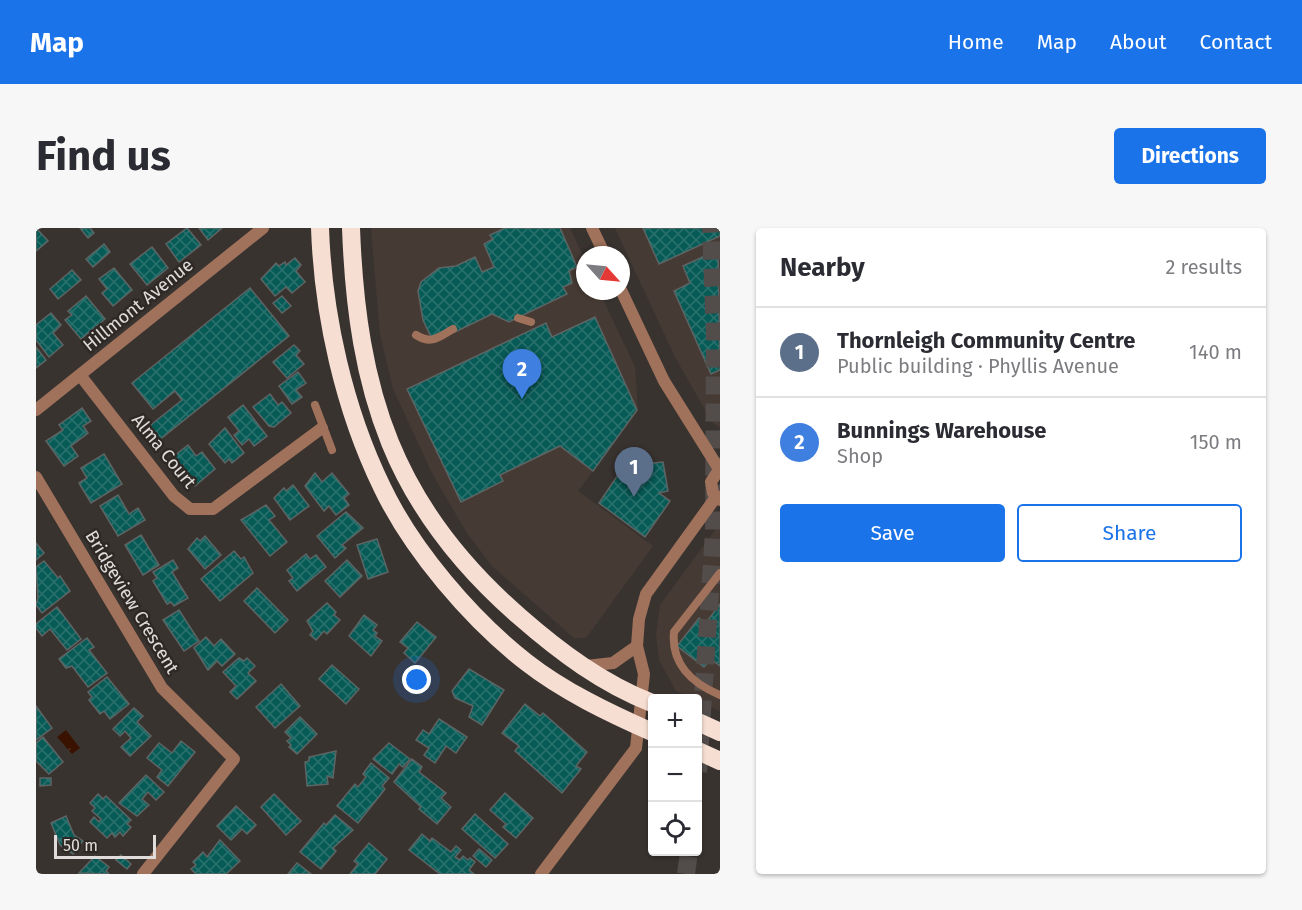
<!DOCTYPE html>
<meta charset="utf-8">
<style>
body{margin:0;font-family:"Fira Sans",sans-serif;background:#f7f7f7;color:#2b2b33}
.controls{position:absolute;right:18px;bottom:18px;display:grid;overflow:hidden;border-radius:6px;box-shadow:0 2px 4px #0004}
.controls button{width:54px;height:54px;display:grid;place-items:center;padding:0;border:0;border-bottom:2px solid #e1e1e2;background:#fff;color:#2b2b33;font:30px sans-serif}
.compass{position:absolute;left:540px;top:18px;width:54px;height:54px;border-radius:50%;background:#fff;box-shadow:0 2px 4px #0004;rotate:117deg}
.scale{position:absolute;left:18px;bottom:15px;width:102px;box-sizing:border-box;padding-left:6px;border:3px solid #e0dcdb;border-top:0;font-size:16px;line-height:21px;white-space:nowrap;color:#e0dcdb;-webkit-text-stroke:4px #2f2926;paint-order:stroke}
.you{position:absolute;left:381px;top:452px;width:21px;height:21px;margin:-15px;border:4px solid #fff;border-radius:50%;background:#1a73e8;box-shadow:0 0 0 9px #1a73e833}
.badge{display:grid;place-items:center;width:39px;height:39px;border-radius:50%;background:#1a73e8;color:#fff;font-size:20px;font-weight:700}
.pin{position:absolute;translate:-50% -50px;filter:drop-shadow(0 2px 3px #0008)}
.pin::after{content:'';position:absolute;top:32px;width:21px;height:18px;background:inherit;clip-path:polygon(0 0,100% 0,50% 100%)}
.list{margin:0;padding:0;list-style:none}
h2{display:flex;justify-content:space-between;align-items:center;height:78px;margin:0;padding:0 24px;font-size:26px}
h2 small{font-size:20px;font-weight:400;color:#7c7c81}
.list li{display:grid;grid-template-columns:39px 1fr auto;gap:18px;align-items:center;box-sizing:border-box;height:90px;padding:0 24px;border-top:2px solid #e1e1e2}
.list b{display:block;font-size:22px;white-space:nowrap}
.list p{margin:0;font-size:20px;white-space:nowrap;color:#7c7c81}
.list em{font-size:20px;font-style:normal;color:#7c7c81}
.actions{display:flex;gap:12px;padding:18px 24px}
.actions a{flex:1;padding:14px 0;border:2px solid #1a73e8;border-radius:6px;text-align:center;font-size:21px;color:#1a73e8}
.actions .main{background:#1a73e8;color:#fff}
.icon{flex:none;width:33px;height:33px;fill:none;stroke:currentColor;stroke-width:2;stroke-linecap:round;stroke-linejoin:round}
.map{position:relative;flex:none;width:684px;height:646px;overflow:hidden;border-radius:6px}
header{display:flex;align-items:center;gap:36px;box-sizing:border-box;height:84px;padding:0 30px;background:#1a73e8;color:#fff}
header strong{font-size:28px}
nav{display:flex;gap:33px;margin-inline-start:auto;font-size:21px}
.intro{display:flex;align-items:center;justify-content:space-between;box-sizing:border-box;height:144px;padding:0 36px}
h1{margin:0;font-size:42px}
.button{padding:15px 27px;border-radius:6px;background:#1a73e8;color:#fff;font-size:21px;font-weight:700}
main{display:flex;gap:36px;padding:0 36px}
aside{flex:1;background:#fff;border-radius:6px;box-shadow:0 2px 4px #0004}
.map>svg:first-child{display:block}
</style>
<header>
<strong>Map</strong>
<nav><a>Home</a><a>Map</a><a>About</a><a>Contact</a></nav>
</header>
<div class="intro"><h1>Find us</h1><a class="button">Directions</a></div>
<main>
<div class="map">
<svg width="684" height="646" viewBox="0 0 684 646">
<defs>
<pattern id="water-ripples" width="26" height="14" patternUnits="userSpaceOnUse" patternTransform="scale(1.5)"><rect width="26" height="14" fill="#3a1200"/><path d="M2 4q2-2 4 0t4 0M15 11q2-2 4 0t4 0" fill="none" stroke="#563425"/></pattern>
<pattern id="building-cross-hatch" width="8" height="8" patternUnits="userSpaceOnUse" patternTransform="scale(1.5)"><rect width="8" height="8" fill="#075b57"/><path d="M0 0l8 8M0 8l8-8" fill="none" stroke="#2b726f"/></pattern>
</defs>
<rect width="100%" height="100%" fill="#393330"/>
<g fill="#463a34">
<polygon points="335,0 534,0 549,32 549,63 563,63 599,139 602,183 542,263 617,318 550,410 538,410 455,337 431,305 397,247 357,161 344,106"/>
<polygon points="579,0 684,0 684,200 676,194 639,129"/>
<polygon points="682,298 684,298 684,483 640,463 623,432 620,406 624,377"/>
</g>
<polygon fill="url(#water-ripples)" points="30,502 44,520 36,526 21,509"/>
<g fill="url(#building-cross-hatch)" stroke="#5d6564" stroke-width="1.5">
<polygon points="0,0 12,13 0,23"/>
<polygon points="44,0 54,0 58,5 52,10"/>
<polygon points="151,0 165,17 143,34 130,16"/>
<polygon points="163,0 186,0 172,12"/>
<polygon points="469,0 524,0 541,39 533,43 536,55 527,59 531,66 473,94 456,86 419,104 416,99 395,109 387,92 382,63 385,54 403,40 420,38 439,29 446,44 458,39 448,16 457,11 454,7"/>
<polygon points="607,0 684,0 684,8 623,36"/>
<polygon points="68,16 74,24 57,39 50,31"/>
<polygon points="116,19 132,40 111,57 94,36"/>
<polygon points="682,22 684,142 675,146 638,63 654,55 647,38"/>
<polygon points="259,30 265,37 260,43 269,54 256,65 250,59 239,68 225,51 240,35 243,38 249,34 250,37"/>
<polygon points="78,40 96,62 77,78 66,65 71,61 63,51"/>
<polygon points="36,42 45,52 22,71 14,61"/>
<polygon points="214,60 253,108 122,213 111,200 146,172 139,163 117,181 96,155"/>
<polygon points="50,68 69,91 45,111 29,92 36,87 32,83"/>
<polygon points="246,68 255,78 246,85 237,75"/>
<polygon points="15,85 25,97 17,105 27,117 13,129 0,112 0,97"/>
<polygon points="559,89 601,182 557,243 524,218 464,247 467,253 425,274 371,161 510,95 516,109"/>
<polygon points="258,117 264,123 260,127 268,136 251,150 237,134"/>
<polygon points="0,119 10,132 0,140"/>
<polygon points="262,144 270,155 260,162 266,169 256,176 243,158"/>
<polygon points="234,166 242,177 246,174 255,185 238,199 233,198 217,179"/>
<polygon points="207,177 231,208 218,218 213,211 206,217 198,207 203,203 192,189"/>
<polygon points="46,180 55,193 47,198 52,205 35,218 42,228 28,238 10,213 27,202 23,197"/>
<polygon points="189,200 208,225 196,235 193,231 189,235 173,216"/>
<polygon points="152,217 160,228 166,224 179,241 159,258 137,229"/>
<polygon points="68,226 86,256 55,275 43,255 51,250 45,240"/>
<polygon points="627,234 632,263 623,265 634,273 609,309 563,275 588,238 600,247 598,237"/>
<polygon points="279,245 286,254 296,245 313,266 308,270 313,277 300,287 293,278 288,283 269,258"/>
<polygon points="257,257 273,278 254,292 238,270 248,260 250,263"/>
<polygon points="82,267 93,286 102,280 109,292 82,308 64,278"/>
<polygon points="230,277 239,288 233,292 251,314 234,328 205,292"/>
<polygon points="310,284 327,300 306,317 310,320 299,330 281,308"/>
<polygon points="105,307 123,337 107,347 89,317"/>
<polygon points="169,308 185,327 169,341 152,321 161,310 164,313"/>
<polygon points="341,311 352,344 332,351 321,317"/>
<polygon points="0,315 8,325 0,332"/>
<polygon points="198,323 205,331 208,329 217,345 184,373 165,351"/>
<polygon points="270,326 274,331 280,327 290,339 261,363 253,353 257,350 251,342"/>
<polygon points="137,332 142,340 136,344 152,370 138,378 135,374 131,376 117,353 121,350 117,344"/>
<polygon points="311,332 326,348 304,369 289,353"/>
<polygon points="8,333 22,350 24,348 34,363 6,385 0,377 2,370 0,339"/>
<polygon points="221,360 252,392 239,405 208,373"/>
<polygon points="291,375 300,384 298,387 304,392 291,406 288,403 280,412 274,407 277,403 271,393"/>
<polygon points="684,376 684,438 675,431 668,439 641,418 663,390 670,395"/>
<polygon points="21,379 45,411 31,422 14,401 6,408 0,400 0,396"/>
<polygon points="143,382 163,413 148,423 127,392"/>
<polygon points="328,387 341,397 337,402 341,405 339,408 346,413 335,428 313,408"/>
<polygon points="381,394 400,409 379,435 368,425 372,420 364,414"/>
<polygon points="170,409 178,418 185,411 199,426 186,438 181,433 172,442 158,420"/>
<polygon points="51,410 58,419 53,422 71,445 52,459 36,438 30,440 23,431"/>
<polygon points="203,430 208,433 211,430 219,438 212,445 220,453 201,471 194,464 200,458 187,444"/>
<polygon points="296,437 323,461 310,476 283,451"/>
<polygon points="433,441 468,462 446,497 433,489 437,478 419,470 416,463"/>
<polygon points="71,449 93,476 74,491 68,483 64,486 53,472 56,469 52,464"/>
<polygon points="245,456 264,478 239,500 220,479"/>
<polygon points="489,476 504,488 507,485 551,524 540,538 545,541 526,565 479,523 483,518 466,505"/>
<polygon points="0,478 16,500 0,512"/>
<polygon points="98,480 107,488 101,494 115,508 94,528 85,519 95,510 89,503 84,508 77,501"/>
<polygon points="264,489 281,506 261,526 253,519 255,517 251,513 255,510 249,504"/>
<polygon points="403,491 431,509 420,525 410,518 399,535 388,527 393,520 380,512 387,502 393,506"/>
<polygon points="7,509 27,534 13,546 0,533 0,515"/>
<polygon points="145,513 159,524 132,558 121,549 126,542 111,530 123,515 136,525"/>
<polygon points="353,515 374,531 367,539 363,536 356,546 337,531"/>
<polygon points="300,523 297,550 291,548 292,556 271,558 269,534 273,533 273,529"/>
<polygon points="376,531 386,539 383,544 410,565 405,570 415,579 401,596 383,581 385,579 358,554"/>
<polygon points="335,535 353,550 346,558 349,561 322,595 301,578 319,556 322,559 330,549 327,546"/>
<polygon points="110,547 128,564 120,572 112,564 106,571 113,577 101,588 83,575"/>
<polygon points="4,550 15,550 15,557 4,558"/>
<polygon points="469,565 497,590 480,610 467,599 470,596 454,582"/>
<polygon points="62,566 67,571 70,568 95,592 91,596 95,599 87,608 84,604 79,609 76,605 71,610 54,594 58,589 63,594 65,591 56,583 59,580 54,575"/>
<polygon points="238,566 265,593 250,607 225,579"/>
<polygon points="200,578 220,597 211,606 206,601 195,612 181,598"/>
<polygon points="439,586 472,616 459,630 426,601"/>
<polygon points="299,587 317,602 297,620 300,623 285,641 264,624 288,595 290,597"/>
<polygon points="30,588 38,607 47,613 37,626 24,617 15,595"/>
<polygon points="386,606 394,613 396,610 415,624 420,618 425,622 419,629 424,632 427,628 432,632 434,630 439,634 433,642 438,646 404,646 373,622"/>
<polygon points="184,612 204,633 190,646 160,646 155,641 160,637 157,634 167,624 171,629"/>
<polygon points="333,615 351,631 339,646 314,646 322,636 318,633"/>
<polygon points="443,621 456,632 450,639 437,628"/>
<polygon points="85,627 95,636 91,641 80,632"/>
<polygon points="59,628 73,639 70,643 73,646 43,645"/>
<polygon points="261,635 275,646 252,646"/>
</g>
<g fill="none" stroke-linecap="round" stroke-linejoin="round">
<g stroke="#524c4a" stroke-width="18" stroke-dasharray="18 9" stroke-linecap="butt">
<polyline points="662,544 678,304 679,108 675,0"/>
<polyline points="650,646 653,624"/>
</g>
<g stroke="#a0725b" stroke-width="8">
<polyline points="482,90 495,94"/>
<path d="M380 107C396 117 403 109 417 101"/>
<polyline points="279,177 296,222"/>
<path d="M684 345 638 404C635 435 655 455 684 467"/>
</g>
<g stroke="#a0725b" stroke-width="12">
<polyline points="556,0 569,27"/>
<polyline points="585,62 628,153 683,241"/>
<polyline points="44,147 138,268 154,281 177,281 286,200"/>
<polyline points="0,182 227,0"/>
<polyline points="684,240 675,254 677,265 684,272"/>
<polyline points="0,249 126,460 198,531 107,646"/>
<polyline points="550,438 577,435 601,418"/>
<polyline points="505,646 600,520 608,446 601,418 603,391 610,366 680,269"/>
</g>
<g stroke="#f6ded3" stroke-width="18">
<path d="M284 0C287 87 308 181 346 259 376 322 435 391 490 434 527 463 573 485 616 504"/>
<path d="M315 0C321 164 357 279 484 389 524 424 567 456 616 475"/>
<polyline points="662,494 684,504"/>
<polyline points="662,523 684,533"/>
</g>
</g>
<g text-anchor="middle" stroke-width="5" stroke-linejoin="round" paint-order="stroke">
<g font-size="18" fill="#e0dcdb" stroke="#2f2926">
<text transform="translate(102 77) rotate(-39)" y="6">Hillmont Avenue</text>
<text transform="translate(128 223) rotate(51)" y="6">Alma Court</text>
<text transform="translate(96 374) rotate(59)" y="6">Bridgeview Crescent</text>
</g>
</g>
</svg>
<div class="controls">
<button>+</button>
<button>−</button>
<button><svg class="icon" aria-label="locate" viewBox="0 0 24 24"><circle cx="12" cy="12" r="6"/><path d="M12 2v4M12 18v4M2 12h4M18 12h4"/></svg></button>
</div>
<svg class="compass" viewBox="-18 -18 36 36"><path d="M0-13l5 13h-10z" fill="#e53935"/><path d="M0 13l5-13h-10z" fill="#7c7c81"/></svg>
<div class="scale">50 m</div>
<div class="you"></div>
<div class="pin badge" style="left:598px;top:269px;background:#5c6f8a">1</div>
<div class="pin badge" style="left:486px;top:171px;background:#3f7fe0">2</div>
</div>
<aside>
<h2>Nearby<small>2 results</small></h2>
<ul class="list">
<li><span class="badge" style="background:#5c6f8a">1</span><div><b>Thornleigh Community Centre</b><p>Public building · Phyllis Avenue</p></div><em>140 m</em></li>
<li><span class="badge" style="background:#3f7fe0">2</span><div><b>Bunnings Warehouse</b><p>Shop</p></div><em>150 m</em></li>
</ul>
<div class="actions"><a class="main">Save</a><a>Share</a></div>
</aside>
</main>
